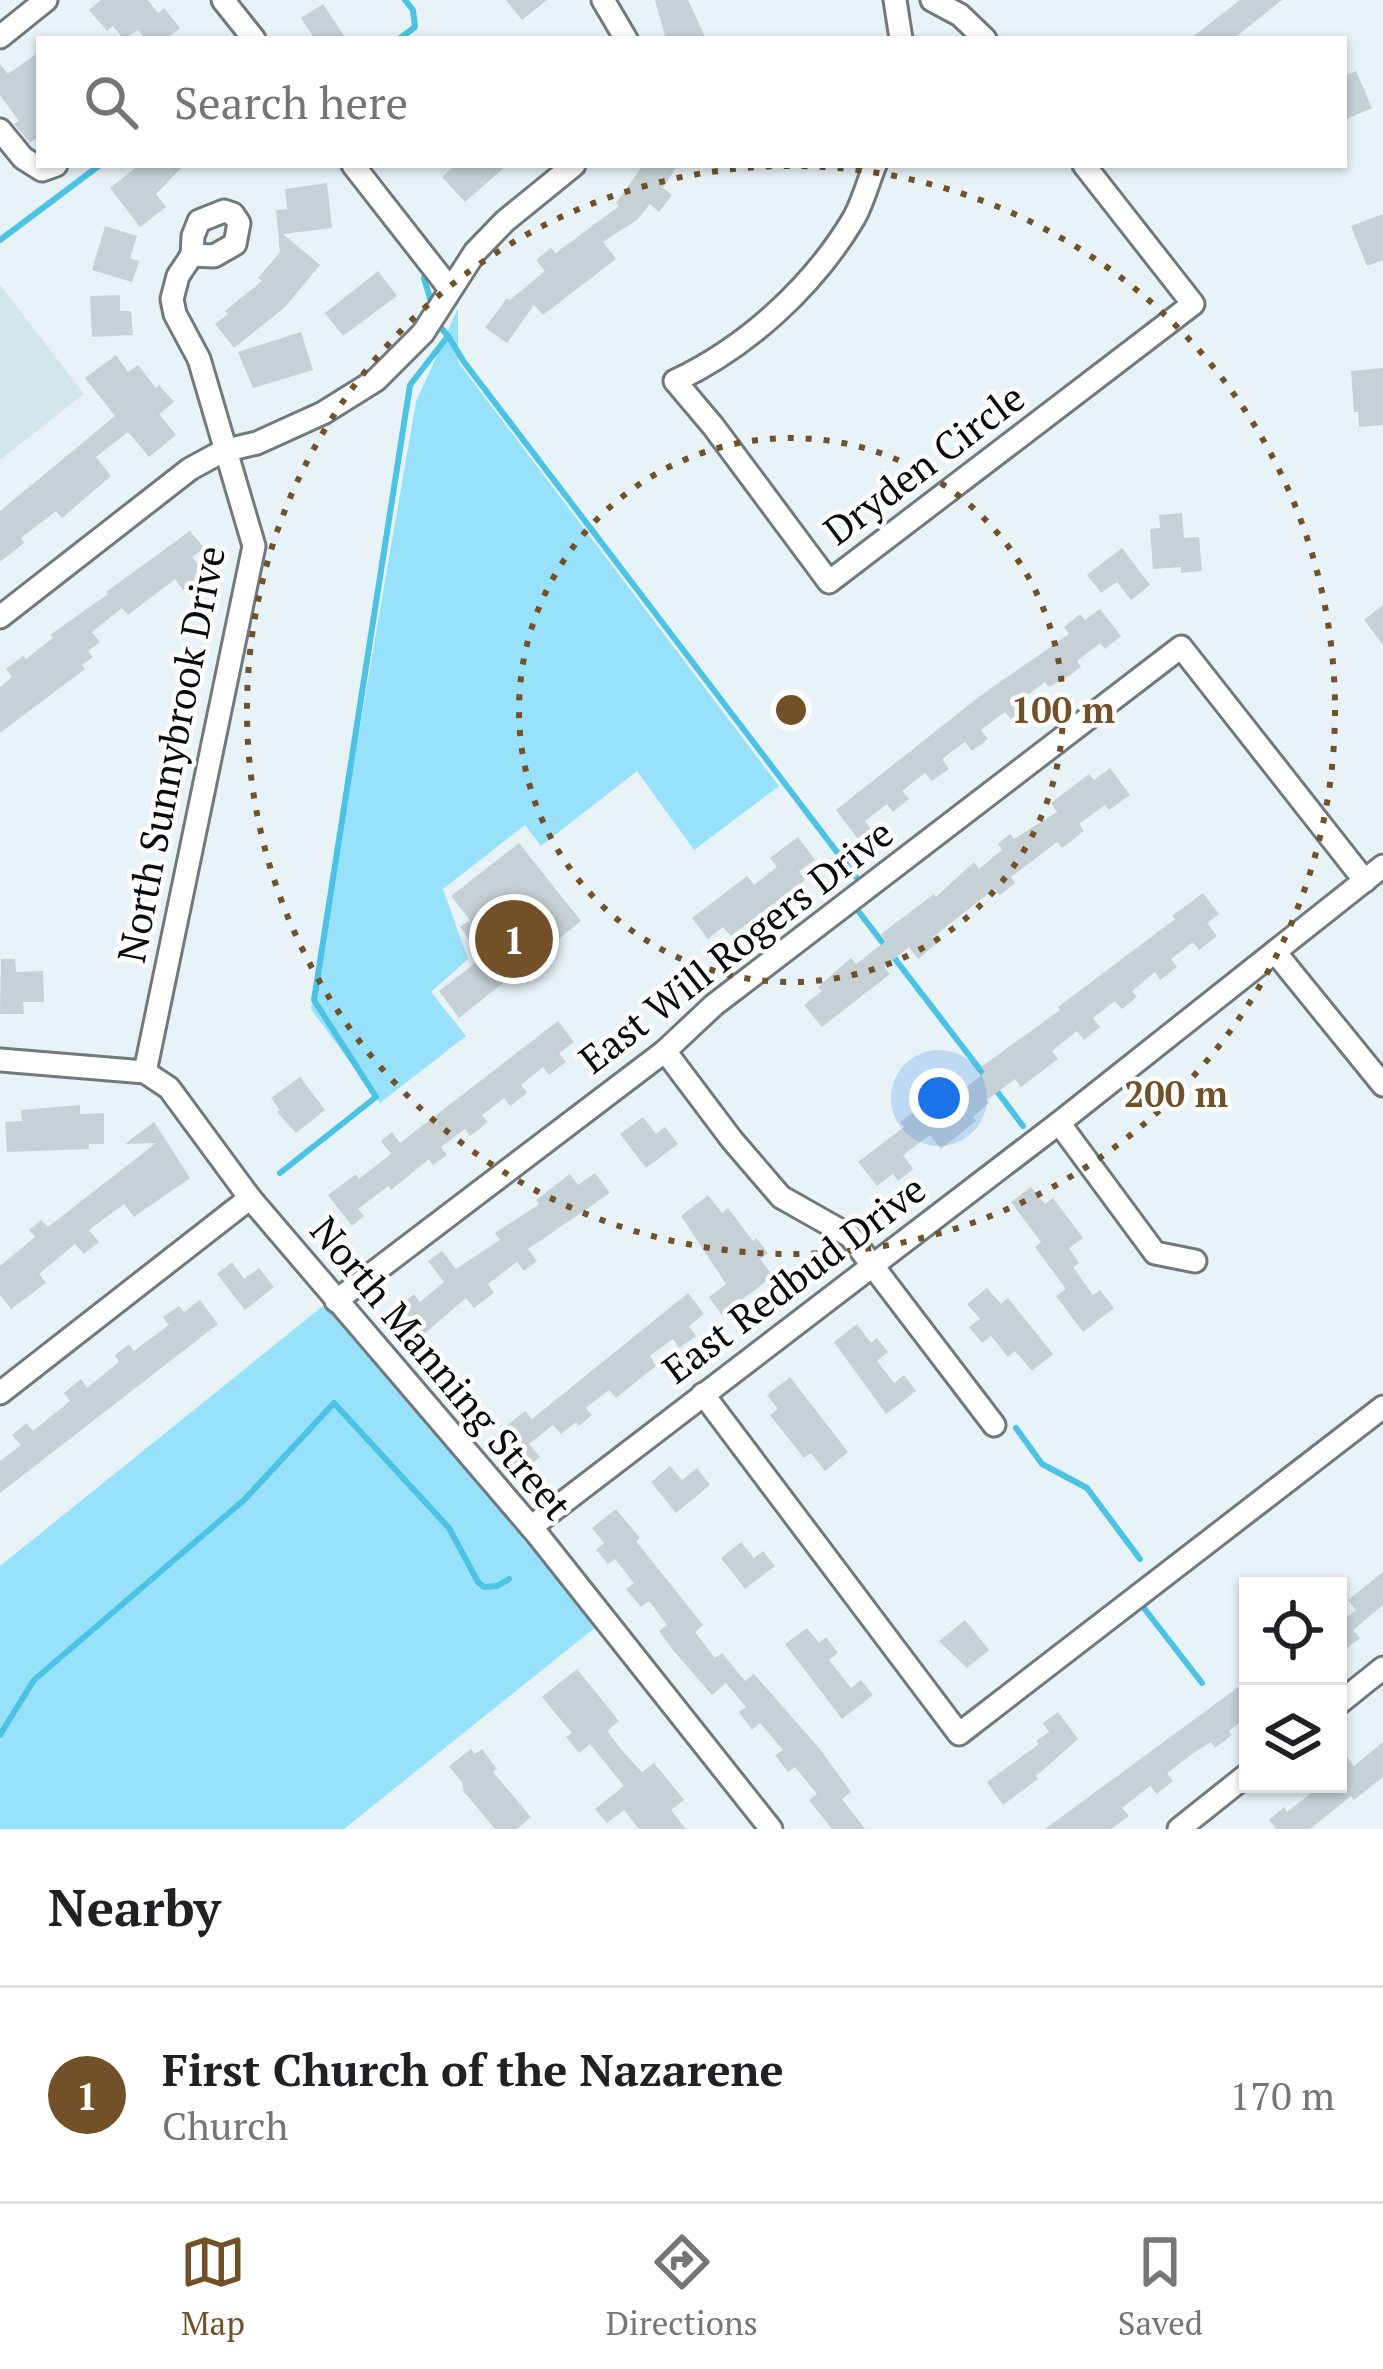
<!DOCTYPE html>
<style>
body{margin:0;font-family:"PT Serif",serif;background:#f2f2f2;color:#202124}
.controls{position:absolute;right:36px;bottom:36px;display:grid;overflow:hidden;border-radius:0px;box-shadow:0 3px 9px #0004}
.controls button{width:108px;height:108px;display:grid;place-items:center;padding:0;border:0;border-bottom:3px solid #e0e0e0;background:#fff;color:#202124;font:60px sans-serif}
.you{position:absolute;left:939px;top:1098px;width:42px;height:42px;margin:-30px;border:9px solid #fff;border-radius:50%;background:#1a73e8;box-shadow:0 0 0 18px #1a73e833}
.badge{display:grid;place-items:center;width:78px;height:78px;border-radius:50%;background:#725128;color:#fff;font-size:39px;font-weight:700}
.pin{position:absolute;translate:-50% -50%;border:6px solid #fff;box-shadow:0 3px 12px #0006}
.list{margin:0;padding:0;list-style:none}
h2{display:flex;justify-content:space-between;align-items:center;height:156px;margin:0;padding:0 48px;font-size:51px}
h2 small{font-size:39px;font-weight:400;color:#757577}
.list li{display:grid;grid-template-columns:78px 1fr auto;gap:36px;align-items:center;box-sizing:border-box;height:216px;padding:0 48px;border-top:3px solid #e0e0e0}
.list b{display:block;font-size:45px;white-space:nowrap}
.list p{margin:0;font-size:39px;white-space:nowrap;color:#757577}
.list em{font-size:39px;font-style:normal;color:#757577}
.icon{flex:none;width:66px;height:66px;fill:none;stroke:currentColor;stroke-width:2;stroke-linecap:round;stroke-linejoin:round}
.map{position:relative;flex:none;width:1383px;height:1829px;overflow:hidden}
.search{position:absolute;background:#fff;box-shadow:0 3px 9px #0004;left:36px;right:36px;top:36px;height:132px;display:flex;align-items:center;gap:30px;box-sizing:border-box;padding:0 42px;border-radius:0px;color:#757577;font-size:45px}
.sheet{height:372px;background:#fff}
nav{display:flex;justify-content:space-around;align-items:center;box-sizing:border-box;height:168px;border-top:3px solid #e0e0e0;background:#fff;font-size:33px;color:#757577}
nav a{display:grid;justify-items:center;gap:6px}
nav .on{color:#725128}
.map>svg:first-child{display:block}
</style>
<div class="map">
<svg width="1383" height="1829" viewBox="0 0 1383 1829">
<rect width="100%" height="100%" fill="#e8f3f7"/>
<polygon fill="#d3e6ec" points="0,285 84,394 0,460"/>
<g fill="#97e2fa">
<polygon points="458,308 458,362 779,786 694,850 637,771 541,846 525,825 443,889 468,959 431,992 466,1036 380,1103 311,1009 416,402"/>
<polygon points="333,1298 597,1626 344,1829 0,1829 0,1566"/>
</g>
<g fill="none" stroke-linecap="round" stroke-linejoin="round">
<g stroke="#4cc3e4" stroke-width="6">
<polyline points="399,39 415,27 413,10 405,0"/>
<polyline points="0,240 100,165"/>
<polyline points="424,278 432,305"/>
<polyline points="448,336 464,362 856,877"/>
<polyline points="859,912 985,1076"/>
<polyline points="993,1086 1023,1126"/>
<polyline points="280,1173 376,1097 314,1000 410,385 448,336 437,323"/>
<polyline points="1016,1428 1042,1464 1087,1488 1140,1559"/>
<polyline points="1140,1603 1202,1683"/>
<polyline points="0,1735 34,1680 244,1500 334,1403 449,1528 478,1582 484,1587 497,1586 509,1579"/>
</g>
</g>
<g fill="#c6d1d5">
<polygon points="101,0 148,0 158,13 164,8 180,28 166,39 145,39 138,30 124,39 113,26 107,31 89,10"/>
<polygon points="506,0 547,0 522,20"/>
<polygon points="655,0 688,0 706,39 666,39"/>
<polygon points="1240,0 1282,0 1233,39 1190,39"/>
<polygon points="323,4 346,39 315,39 301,18"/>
<polygon points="39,52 39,136 30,143 14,124 19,121 0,95 0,64 8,74"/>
<polygon points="1356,71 1372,108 1344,120 1344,76"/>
<polygon points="139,165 184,165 156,194 166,207 140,227 110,188"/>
<polygon points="456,165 507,165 465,202 442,177"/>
<polygon points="643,165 678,165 663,188 672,195 659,212 650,204 637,220 603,242 616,259 543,315 534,305 507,343 485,328 507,298 510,300 545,271 536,260 551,248 556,253 619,206 616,203"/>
<polygon points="327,183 332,228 283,234 320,265 285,307 234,348 215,324 228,314 225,311 262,281 258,278 280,252 276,210 287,209 285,189"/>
<polygon points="1383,214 1383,260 1367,266 1351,226"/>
<polygon points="105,226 137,236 130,258 139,261 132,282 92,270"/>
<polygon points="378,271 397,296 343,336 325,313"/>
<polygon points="120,295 120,311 131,311 133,335 92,337 90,296"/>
<polygon points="301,332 313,370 253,388 238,352"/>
<polygon points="116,355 128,372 138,365 156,388 159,385 174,402 159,414 176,435 149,457 128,432 96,457 111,476 62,518 56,511 21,538 24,543 0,562 0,511 115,416 85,378"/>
<polygon points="1383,368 1383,425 1359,427 1358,412 1354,412 1351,371"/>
<polygon points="1182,513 1184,538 1199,537 1202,571 1181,573 1181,567 1153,569 1150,529 1160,528 1159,515"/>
<polygon points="190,531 204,548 192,557 205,573 183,590 175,579 128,615 122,608 92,632 100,642 88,651 93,657 82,665 85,669 0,733 0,687 12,677 6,669 23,656 26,659 53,638 50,635 108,594 106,592"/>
<polygon points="1122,548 1150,585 1131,600 1117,582 1101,593 1087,575"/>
<polygon points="1383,605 1383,645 1364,620"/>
<polygon points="1100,609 1121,636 1105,649 1100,643 1077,661 1081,667 1069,676 1049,687 1045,682 1022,699 1028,708 1012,720 1005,712 981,730 988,739 972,751 965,742 942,759 949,769 932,781 925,773 902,791 909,799 893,812 887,804 865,821 871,829 858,839 836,810 980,696 1069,634 1064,627 1080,614 1085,620"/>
<polygon points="1110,768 1130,795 1109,810 1105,805 1079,824 1084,831 1062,848 1057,842 1011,877 1015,883 1000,895 994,889 932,938 937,943 918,959 909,947 884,967 890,974 822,1027 804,1005 822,991 818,987 851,958 856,964 886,941 881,934 934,894 936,897 974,862 979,869 1002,850 998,844 1010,834 1014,839 1057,812 1051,803 1068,790 1089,774 1094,780"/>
<polygon points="798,837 815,860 799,871 805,880 731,936 723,927 708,939 692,918 747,876 754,885 777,867 770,858"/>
<polygon points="519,843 581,921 459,1018 439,991 483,957 460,927 470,920 451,896"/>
<polygon points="1203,893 1219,914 1207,923 1217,936 1199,950 1193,942 1171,959 1177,967 1160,980 1155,972 1132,991 1137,997 1122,1009 1115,1001 1093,1018 1100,1027 1084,1040 1077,1031 1052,1051 1058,1059 1021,1087 1015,1079 987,1100 989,1103 973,1117 976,1121 941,1149 930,1135 903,1155 913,1169 898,1181 893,1174 877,1186 858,1162 904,1127 900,1122 931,1099 939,1110 985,1072 981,1067 1060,1010 1058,1007 1175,919 1172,916"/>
<polygon points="1,959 15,959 16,972 43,971 44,1002 23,1002 24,1014 0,1014"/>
<polygon points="558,1021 574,1042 559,1053 566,1062 549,1075 543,1067 521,1085 527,1093 510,1106 504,1098 482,1115 488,1122 470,1136 465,1129 441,1147 447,1155 433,1165 429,1159 391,1190 388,1186 358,1209 364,1216 352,1226 328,1195 356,1174 359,1179 391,1154 381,1141 392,1132 400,1143"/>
<polygon points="300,1077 325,1110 296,1133 277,1112 280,1110 271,1098"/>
<polygon points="80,1105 80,1114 104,1113 104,1144 89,1144 89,1149 7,1152 5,1122 22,1121 21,1110"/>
<polygon points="643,1117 656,1134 665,1127 678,1144 646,1168 620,1134"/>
<polygon points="154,1122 190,1178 134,1217 124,1204 89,1230 99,1242 84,1254 75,1244 39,1274 46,1283 11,1309 0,1295 0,1266 35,1237 29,1230 41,1220 48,1227 156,1143 125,1144"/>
<polygon points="595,1173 610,1193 528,1249 537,1261 524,1271 517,1262 488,1284 494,1293 474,1308 466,1298 424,1334 400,1306 414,1294 420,1302 444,1282 428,1261 442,1251 456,1269 500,1240 495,1233 539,1204 536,1200 570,1174 578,1185"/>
<polygon points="1031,1187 1045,1204 1053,1198 1083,1238 1069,1248 1079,1263 1073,1267 1093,1295 1100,1290 1114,1308 1083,1332 1056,1296 1066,1289 1035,1247 1041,1242 1011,1202"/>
<polygon points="708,1195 722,1213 728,1208 753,1241 756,1238 768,1253 760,1259 773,1276 722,1315 709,1297 726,1284 681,1216"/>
<polygon points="232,1262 244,1279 259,1268 274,1287 245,1310 217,1274"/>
<polygon points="987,1288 1001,1304 1008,1298 1053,1354 1032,1371 1015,1351 1008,1357 991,1336 982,1343 969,1327 980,1319 967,1304"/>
<polygon points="688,1293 704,1314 689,1326 696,1336 679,1348 673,1339 650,1356 656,1366 616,1398 609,1390 586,1408 592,1415 579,1426 576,1422 561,1434 553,1425 529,1444 540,1457 521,1472 493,1436 525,1411 532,1419"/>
<polygon points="200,1300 218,1324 0,1493 0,1461 21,1445 12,1435 27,1423 33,1431 70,1401 64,1393 81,1379 87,1388 119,1362 115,1355 129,1344 134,1351 169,1325 163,1317 179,1306 184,1312"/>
<polygon points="857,1324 871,1343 877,1338 888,1352 877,1361 894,1383 904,1375 916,1391 886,1414 834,1342"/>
<polygon points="790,1377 848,1452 825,1471 811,1453 804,1458 770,1415 778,1409 767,1395"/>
<polygon points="670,1466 682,1480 697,1468 710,1485 676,1513 651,1482"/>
<polygon points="616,1509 640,1538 636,1541 703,1625 695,1632 715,1658 722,1653 745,1681 754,1674 819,1748 851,1792 842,1799 865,1829 832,1829 809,1800 817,1794 795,1767 788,1772 775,1755 783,1750 760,1723 752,1730 739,1712 746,1707 726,1683 712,1695 673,1650 659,1631 667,1625 649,1601 641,1607 626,1589 634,1583 615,1559 608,1564 596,1550 604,1543 592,1528"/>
<polygon points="741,1542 754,1558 763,1551 775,1566 745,1589 721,1558"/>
<polygon points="1383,1572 1383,1605 1353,1630 1360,1638 1338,1655 1338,1610 1344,1619 1356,1610 1348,1600"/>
<polygon points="965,1620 989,1650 967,1668 939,1641"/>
<polygon points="807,1628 819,1643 826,1637 838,1653 829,1660 851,1688 861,1680 873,1695 842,1719 785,1644"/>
<polygon points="577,1669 619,1721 607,1731 625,1754 642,1772 654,1763 684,1800 671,1810 686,1829 639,1829 624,1810 607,1823 595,1809 624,1786 590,1744 579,1753 566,1737 572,1733 542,1697"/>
<polygon points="1248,1680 1248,1716 1229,1731 1232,1735 1215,1748 1211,1742 1192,1754 1167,1773 1173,1781 1157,1794 1150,1786 1122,1808 1129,1816 1111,1829 1045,1829"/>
<polygon points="1058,1712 1078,1739 1036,1776 1038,1779 1003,1805 987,1782 1039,1744 1036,1741 1049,1732 1043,1723"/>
<polygon points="1383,1742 1383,1777 1354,1800 1351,1796 1310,1829 1276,1829 1269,1820 1284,1807 1287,1812 1310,1794 1303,1784 1338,1784 1338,1746 1354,1766"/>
<polygon points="471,1749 475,1754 482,1749 497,1769 493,1772 531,1817 517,1829 495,1829 464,1792 462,1782 449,1766"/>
</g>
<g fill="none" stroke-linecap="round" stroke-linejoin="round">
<defs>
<g id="minor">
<polyline points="223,0 254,39"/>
<polyline points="603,0 626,39"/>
<polyline points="895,0 901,39"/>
<polyline points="932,0 960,15 985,39"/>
<polyline points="0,37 46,0"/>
<polyline points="0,130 23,158 42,170 56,165"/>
<polyline points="353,165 450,289"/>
<path d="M875 165C868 182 863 202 854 218 813 287 747 347 675 381L713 426 829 582 1193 304 1084 165"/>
<polygon points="224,211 233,214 239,223 235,244 214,256 192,255 193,236 199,221"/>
<polyline points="0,617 190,469 223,451 257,443 323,413 376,380 423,333 475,252 505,221 574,165"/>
<polyline points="1275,952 1383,1085"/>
<polyline points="665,1051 732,1140 781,1197 850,1236 994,1425"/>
<polyline points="0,1060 145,1072 169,1088 250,1198 537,1534 771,1829"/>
<polyline points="145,1072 254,546 199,359 175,314 172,299 178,276 192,255"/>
<polyline points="1059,1123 1155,1253 1195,1261"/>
<polyline points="336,1301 665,1051 714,1005 1181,647 1365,881"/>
<polyline points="0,1393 250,1198"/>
<polyline points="703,1394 959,1734 1383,1407"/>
<polyline points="531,1527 1059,1123 1383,866"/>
<polyline points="1338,1704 1383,1668"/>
<polyline points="1179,1829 1248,1774"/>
</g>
</defs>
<use href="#minor" stroke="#707a7d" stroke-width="27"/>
<use href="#minor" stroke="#fff" stroke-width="21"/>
</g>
<g fill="none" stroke="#725128" stroke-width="6" stroke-dasharray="6 12">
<circle cx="791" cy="710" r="272"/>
<circle cx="791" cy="710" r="544"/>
</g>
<g text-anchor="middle" stroke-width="9" stroke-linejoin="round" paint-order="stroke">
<g font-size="39" fill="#090c0e" stroke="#fefefe">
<text transform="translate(924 464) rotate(-37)" y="14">Dryden Circle</text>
<text transform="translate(171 754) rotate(-79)" y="14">North Sunnybrook Drive</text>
<text transform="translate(736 946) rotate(-38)" y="14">East Will Rogers Drive</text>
<text transform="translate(794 1279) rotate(-37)" y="14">East Redbud Drive</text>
<text transform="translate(441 1368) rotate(50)" y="14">North Manning Street</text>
</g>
</g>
<circle cx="791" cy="710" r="18" fill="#725128" stroke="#fefefe" stroke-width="6"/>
<g font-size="36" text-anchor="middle" font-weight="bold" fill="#725128" stroke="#fefefe" stroke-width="9" stroke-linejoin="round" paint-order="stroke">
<text x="1063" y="723">100 m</text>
<text x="1176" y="1107">200 m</text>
</g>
</svg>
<div class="controls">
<button><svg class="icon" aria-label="locate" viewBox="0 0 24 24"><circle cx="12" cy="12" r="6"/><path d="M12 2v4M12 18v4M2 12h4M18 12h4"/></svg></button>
<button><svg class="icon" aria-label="layers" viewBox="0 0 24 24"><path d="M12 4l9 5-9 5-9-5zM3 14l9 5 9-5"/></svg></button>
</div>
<div class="you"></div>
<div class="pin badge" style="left:514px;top:939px">1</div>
<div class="search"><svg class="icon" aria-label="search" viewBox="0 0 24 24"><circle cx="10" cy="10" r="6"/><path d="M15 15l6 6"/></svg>Search here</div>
</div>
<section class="sheet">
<h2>Nearby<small></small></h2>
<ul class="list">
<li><span class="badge">1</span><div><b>First Church of the Nazarene</b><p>Church</p></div><em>170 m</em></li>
</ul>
</section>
<nav>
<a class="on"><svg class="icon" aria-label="map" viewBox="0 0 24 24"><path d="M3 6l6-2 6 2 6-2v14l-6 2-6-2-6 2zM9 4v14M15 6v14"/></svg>Map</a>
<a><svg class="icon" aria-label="directions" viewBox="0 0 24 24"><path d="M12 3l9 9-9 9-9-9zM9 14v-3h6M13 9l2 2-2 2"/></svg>Directions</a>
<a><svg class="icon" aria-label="saved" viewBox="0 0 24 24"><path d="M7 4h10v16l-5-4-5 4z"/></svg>Saved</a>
</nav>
